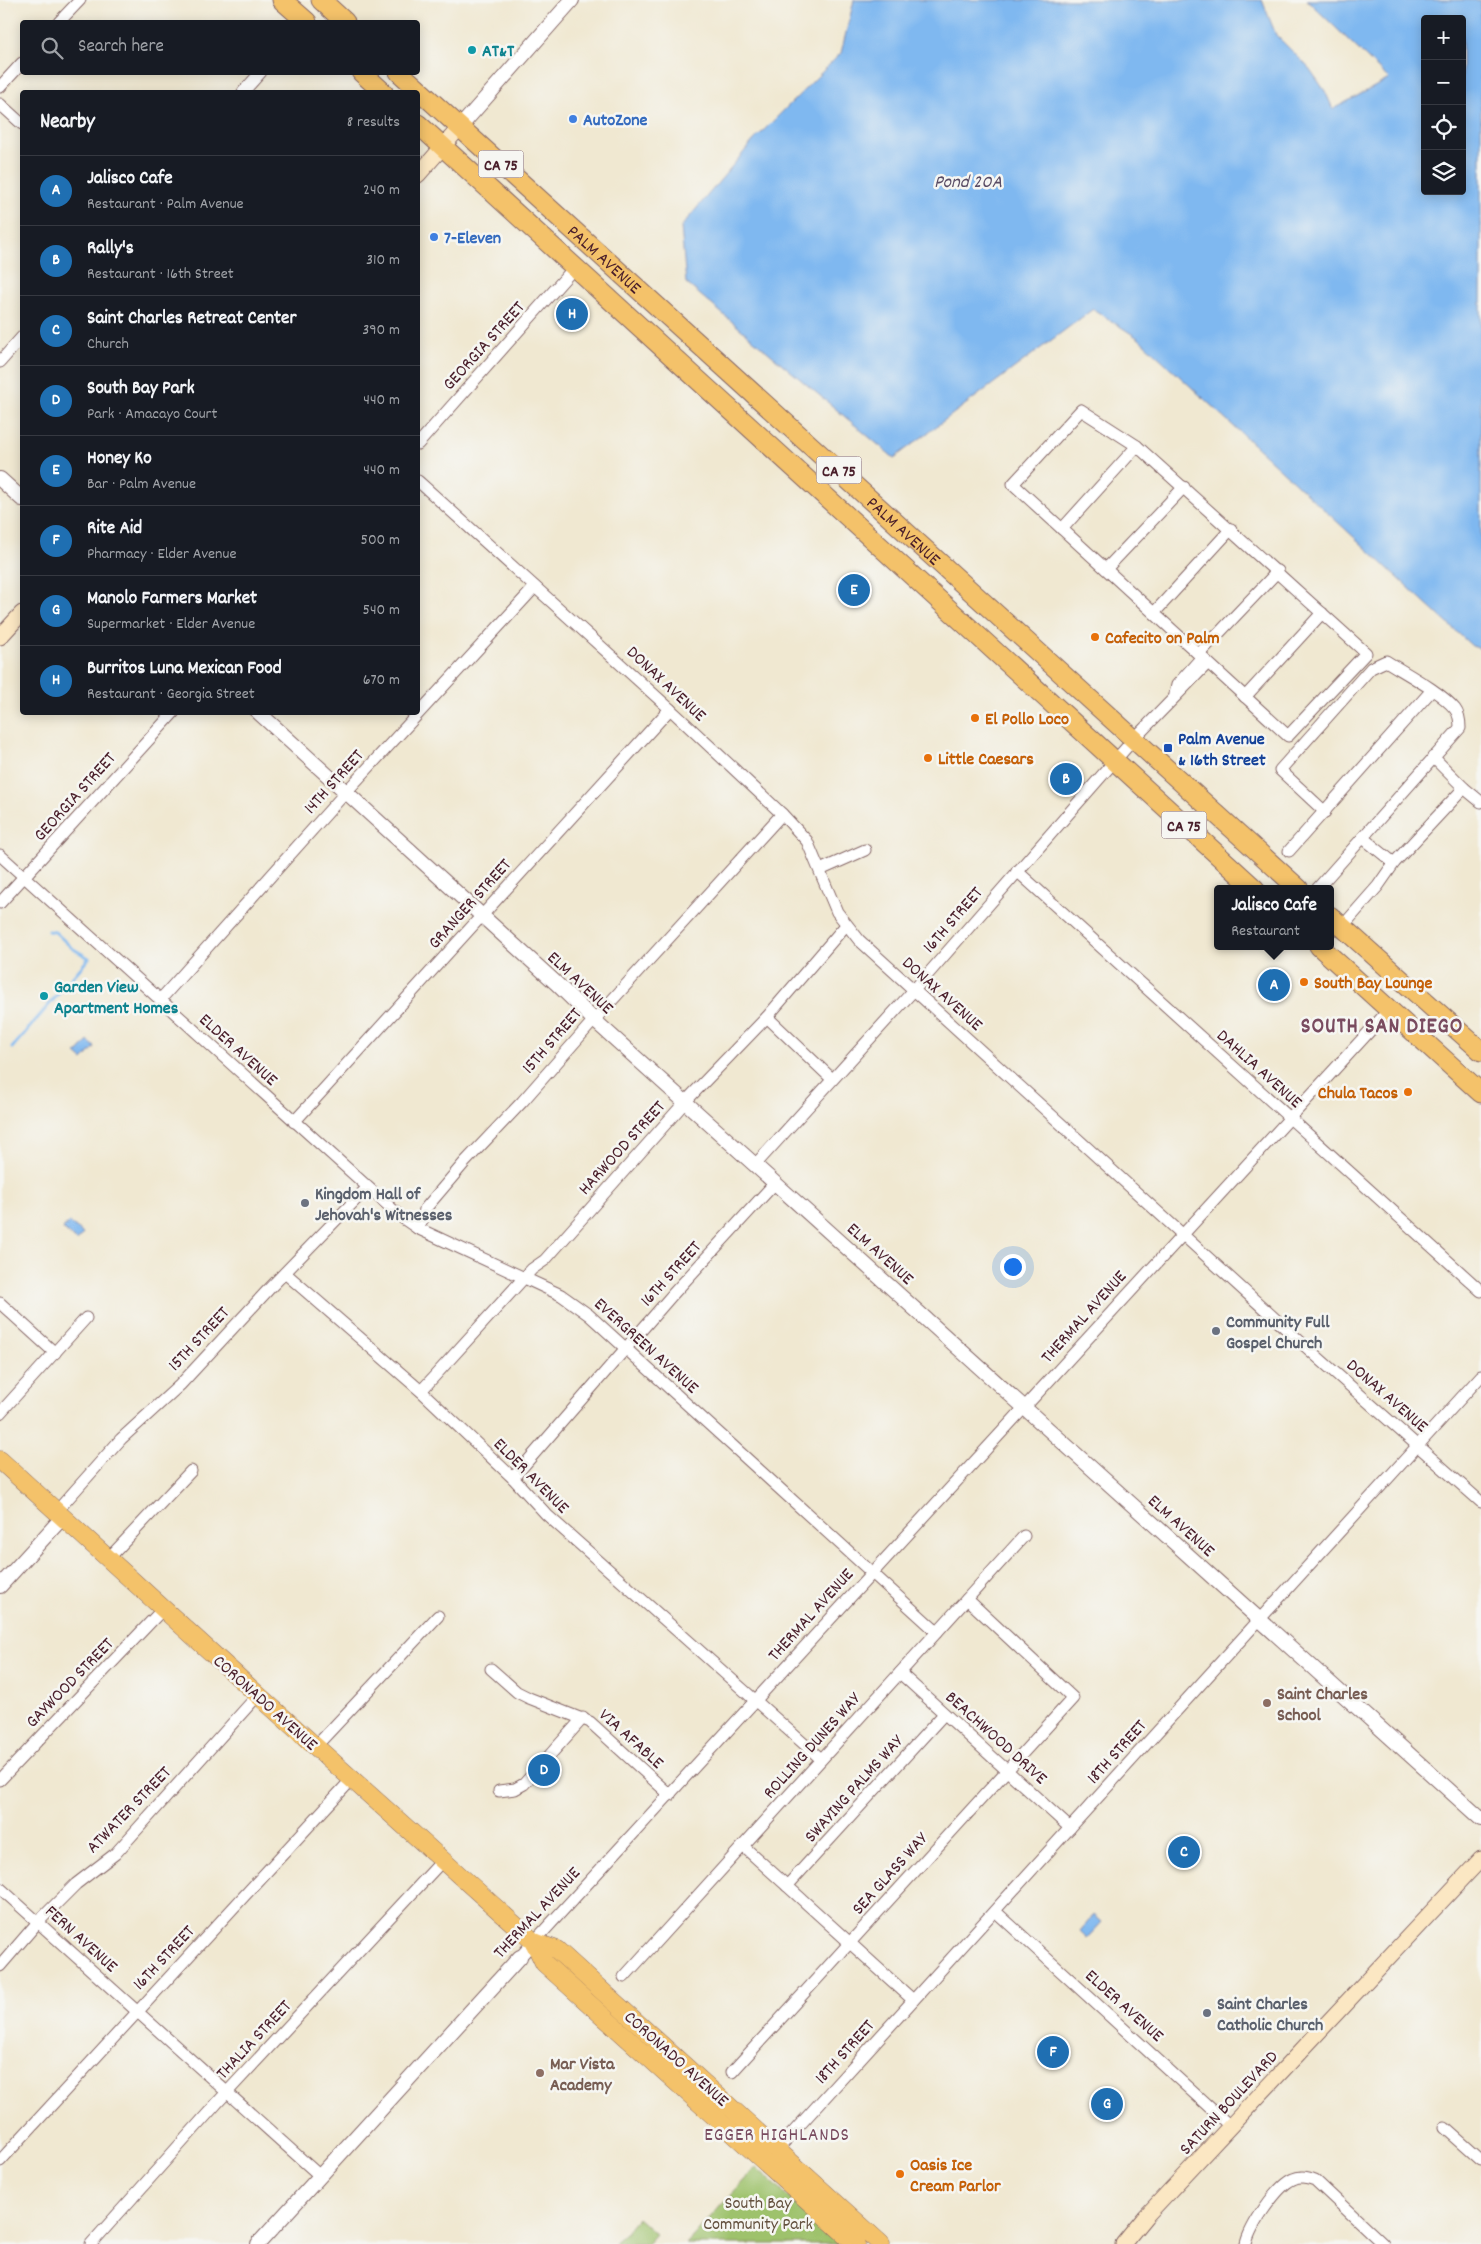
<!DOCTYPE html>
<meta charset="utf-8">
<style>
body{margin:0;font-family:Dekko,sans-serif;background:#20242c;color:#f1f3f6}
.controls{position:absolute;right:15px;top:15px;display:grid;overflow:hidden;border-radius:5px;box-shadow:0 2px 12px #0003}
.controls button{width:45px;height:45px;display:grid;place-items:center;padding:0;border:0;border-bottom:1px solid #363941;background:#171b24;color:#f1f3f6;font:25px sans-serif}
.you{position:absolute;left:1012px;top:1266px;width:18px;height:18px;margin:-12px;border:4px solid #fff;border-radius:50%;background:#1a73e8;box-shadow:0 0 0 8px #1a73e833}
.badge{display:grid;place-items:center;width:32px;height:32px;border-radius:50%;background:#1f6fb2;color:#fff;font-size:16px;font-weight:700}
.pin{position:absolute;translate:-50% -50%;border:2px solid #fff;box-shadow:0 1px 5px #0006}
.popup{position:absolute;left:1214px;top:885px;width:120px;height:65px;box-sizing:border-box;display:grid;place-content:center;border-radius:5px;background:#171b24;filter:drop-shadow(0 1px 4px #0005);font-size:16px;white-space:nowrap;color:#9ea1a6}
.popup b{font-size:19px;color:#f1f3f6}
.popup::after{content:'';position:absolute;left:50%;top:100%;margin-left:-10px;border:10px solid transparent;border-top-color:#171b24}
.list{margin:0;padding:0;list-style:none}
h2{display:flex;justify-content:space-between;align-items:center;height:65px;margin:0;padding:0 20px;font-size:21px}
h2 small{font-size:16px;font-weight:400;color:#9ea1a6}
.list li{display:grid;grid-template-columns:32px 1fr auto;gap:15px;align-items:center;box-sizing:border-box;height:70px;padding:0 20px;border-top:1px solid #363941}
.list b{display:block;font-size:19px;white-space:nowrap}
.list p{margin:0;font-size:16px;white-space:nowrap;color:#9ea1a6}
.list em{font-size:16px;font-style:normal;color:#9ea1a6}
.icon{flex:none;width:28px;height:28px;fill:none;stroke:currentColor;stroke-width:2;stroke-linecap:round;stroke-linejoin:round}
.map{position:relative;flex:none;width:1481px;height:2244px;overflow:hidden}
.search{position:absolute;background:#171b24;box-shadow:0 2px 12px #0003;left:20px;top:20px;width:400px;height:55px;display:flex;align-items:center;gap:12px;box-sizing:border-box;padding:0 18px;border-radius:5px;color:#9ea1a6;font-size:19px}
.panel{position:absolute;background:#171b24;box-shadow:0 2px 12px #0003;left:20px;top:90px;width:400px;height:625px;border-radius:5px}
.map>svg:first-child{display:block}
</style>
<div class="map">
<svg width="1481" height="2244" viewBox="0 0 1481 2244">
<rect width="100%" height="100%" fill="#f6f6f2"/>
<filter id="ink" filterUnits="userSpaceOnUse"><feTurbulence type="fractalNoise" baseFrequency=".02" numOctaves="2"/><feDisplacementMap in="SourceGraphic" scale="10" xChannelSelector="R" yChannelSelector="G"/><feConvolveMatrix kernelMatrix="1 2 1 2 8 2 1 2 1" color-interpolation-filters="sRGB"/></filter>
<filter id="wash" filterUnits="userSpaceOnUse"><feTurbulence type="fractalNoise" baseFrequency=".0096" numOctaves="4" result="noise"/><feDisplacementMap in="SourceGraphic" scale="20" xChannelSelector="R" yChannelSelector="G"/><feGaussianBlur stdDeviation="1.12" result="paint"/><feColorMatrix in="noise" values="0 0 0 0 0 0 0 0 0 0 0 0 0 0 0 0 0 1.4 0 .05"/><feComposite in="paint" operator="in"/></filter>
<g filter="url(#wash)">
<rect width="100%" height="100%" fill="#f0e8d1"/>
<g fill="#9ec26c" stroke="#74704c">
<polygon points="756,2167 839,2244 686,2244"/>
<polygon points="638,2218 656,2234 647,2244 615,2244"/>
</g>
<g fill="#7fb8f0" stroke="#646c8e" fill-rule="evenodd">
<path d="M854 0H1262L1276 35 1309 68 1325 91 1333 109 1389 79 1307 0H1481V649L1472 646 1138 338 1093 309 894 458 686 283 681 227 754 140 841 53ZM1425 19H1462V191H1425Z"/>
<polygon points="88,1041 95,1047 83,1060 76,1054"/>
<polygon points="69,1222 83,1234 77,1241 63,1229"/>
<polygon points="1094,1915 1102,1922 1087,1938 1080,1931"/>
</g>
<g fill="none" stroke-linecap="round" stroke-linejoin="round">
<polyline stroke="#7fb8f0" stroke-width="3" points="12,1048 89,958 72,948 55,932 48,931"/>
</g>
</g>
<g filter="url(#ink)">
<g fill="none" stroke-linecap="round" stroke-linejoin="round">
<defs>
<g id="minor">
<polyline points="59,22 80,0"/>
<polyline points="0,87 22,63"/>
<polyline points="243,92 261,72"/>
<polyline points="0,104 22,124"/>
<polyline points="0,362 22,337"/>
<polygon points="1081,410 1137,446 1366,653 1288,736 1013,484"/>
<polyline points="418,444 574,268"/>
<polyline points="418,481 670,709 782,814 807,841 837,912 859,940 1305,1346 1481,1502"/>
<polyline points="1062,529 1137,446"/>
<polyline points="1106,569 1184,487"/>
<polyline points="1154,613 1231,529"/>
<polyline points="1199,654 1278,571"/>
<polyline points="1175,694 1177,685 1202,657"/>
<polyline points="1245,697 1322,613"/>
<polyline points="1433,757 1464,788 1481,802"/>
<polyline points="1363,838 1394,863"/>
<polyline points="1289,851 1432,690"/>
<polyline points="0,855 401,1217 417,1228 561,1295 589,1315 937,1632"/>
<polyline points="820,870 865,850"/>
<polyline points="1017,871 1481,1291"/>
<path d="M1317 889 1460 728C1460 722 1459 714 1455 709 1441 692 1405 673 1386 661L1371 668 1280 770 1325 812"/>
<polyline points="0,903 174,712"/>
<polyline points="1342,927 1378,886 1394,863 1464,788"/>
<polyline points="160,1000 346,792 535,587"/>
<polyline points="767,1017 832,1079"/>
<polyline points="294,1122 670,709"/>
<polyline points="755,1165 914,990 1133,740 1208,663"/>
<polyline points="417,1228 423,1219 425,1209 465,1162 522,1102 594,1020 782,814"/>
<polyline points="285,1273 421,1391 513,1478 547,1515 821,1759"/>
<polyline points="0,1303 55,1353"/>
<polyline points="421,1391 532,1269 545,1260 685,1102 767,1017 846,925"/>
<polyline points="0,1413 86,1318"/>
<polyline points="513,1478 673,1294 775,1183"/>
<polyline points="56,1512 121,1439 180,1385 268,1290 367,1188"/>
<polyline points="108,1559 191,1471"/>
<polyline points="491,1669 517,1692 529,1698 590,1722 670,1795"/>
<polyline points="900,1673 1070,1828"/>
<polyline points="316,1746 438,1616"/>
<polyline points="0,1780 163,1609"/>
<polyline points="499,1791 515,1789 524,1784 583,1718"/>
<polyline points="743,1846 913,2000"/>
<polyline points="787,1886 944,1714"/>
<polyline points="0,1888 320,2176"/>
<polyline points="995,1911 1231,2127"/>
<polyline points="520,1957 1389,1010"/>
<polyline points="0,1966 38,1922 76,1884 115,1854 258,1695"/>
<polyline points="624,1977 1024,1536"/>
<polyline points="732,2072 1073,1698 967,1599"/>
<polyline points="1445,2128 1481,2160"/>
<polyline points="777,2150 1481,1376"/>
<polyline points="0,2161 352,1779"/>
<polyline points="91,2244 218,2102 443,1860"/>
<path d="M1246 2244C1250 2226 1277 2186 1293 2179 1301 2175 1308 2177 1315 2180L1383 2244"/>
</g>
<g id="tertiary">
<polyline points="460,127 572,0"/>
<polyline points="0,479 22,499"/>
<polyline points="258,712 556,983 594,1020 1481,1819"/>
<polyline points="0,1586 62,1518"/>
<polyline points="258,2244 520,1957"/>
</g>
<g id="secondary">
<polyline points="418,175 460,127"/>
<polyline points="0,637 22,613"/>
<polyline points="1123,2244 1146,2216 1481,1859"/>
</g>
<g id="primary">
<polyline points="0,1460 258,1695 534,1942 544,1963 856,2244"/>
<polyline points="534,1942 557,1950 881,2244"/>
</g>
<g id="trunk">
<polyline points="282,0 307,22"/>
<polyline points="321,0 345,22"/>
<polyline points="361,72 383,92"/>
<path id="s1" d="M399 72 1299 889"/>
<polyline points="418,124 1255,889"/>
<polyline points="1330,916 1481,1051"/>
<polyline points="1319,946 1481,1093"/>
</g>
</defs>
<use href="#minor" stroke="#846565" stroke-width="13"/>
<use href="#tertiary" stroke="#846565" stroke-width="16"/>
<use href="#secondary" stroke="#846565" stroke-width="17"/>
<use href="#primary" stroke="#846565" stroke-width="19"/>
<use href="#trunk" stroke="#846565" stroke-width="21"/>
<use href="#minor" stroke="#fff" stroke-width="11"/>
<use href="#tertiary" stroke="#fff" stroke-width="14"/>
<use href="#secondary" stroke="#fbe7c3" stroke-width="15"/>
<use href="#primary" stroke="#f4c26a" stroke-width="18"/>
<use href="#trunk" stroke="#f4c26a" stroke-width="19"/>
</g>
</g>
<g fill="#0f9aa8" stroke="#f6f6f2" stroke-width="2">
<circle cx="472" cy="50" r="5"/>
<circle cx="44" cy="996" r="5"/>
</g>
<g fill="#3f7fe0" stroke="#f6f6f2" stroke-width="2">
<circle cx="573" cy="119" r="5"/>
<circle cx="434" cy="237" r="5"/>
</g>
<g fill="#e8710a" stroke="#f6f6f2" stroke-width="2">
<circle cx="1095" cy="637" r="5"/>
<circle cx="975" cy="718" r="5"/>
<circle cx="928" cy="758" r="5"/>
<circle cx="1304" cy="982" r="5"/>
<circle cx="1408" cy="1092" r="5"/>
<circle cx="900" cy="2174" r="5"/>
</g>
<rect fill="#1a4fb4" stroke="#f6f6f2" stroke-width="2" x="1163" y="743" width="10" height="10" rx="2.5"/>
<g fill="#6b7280" stroke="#f6f6f2" stroke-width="2">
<circle cx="305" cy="1203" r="5"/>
<circle cx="1216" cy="1331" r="5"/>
<circle cx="1207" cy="2013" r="5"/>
</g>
<g fill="#8d6e63" stroke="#f6f6f2" stroke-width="2">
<circle cx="1267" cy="1703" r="5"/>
<circle cx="540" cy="2073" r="5"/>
</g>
<g text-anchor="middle" stroke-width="5" stroke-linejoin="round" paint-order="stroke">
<g fill="#f6f6f2" stroke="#7e6067" stroke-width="1">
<rect x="478.5" y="150.5" width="45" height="27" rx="4"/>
<rect x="816.5" y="456.5" width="45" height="27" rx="4"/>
<rect x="1161.5" y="811.5" width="45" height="27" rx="4"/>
</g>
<g font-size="16" font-weight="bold" fill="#4a1f2b">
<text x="501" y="170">CA 75</text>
<text x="839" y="476">CA 75</text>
<text x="1184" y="831">CA 75</text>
</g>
<g font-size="18" font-weight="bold" fill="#0d838f" stroke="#f6f6f2" text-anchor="start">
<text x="482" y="56">AT&amp;T</text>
<text x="54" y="992">Garden View<tspan x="54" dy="21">Apartment Homes</tspan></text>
</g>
<g font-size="18" font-weight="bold" fill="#366cbe" stroke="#f6f6f2" text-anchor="start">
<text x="583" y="125">AutoZone</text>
<text x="444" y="243">7-Eleven</text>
</g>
<g font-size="18" fill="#4a1f2b" stroke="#f6f6f2">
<text dy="6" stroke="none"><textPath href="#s1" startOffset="278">PALM AVENUE</textPath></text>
<text transform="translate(483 345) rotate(-48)" y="6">GEORGIA STREET</text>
<text dy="6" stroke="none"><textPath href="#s1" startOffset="682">PALM AVENUE</textPath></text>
<text transform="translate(667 683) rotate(43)" y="6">DONAX AVENUE</text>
<text transform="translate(333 781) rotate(-48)" y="6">14TH STREET</text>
<text transform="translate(74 796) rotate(-48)" y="6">GEORGIA STREET</text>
<text transform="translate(469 903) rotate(-48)" y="6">GRANGER STREET</text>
<text transform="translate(952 919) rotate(-49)" y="6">16TH STREET</text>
<text transform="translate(581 982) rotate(43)" y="6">ELM AVENUE</text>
<text transform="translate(943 993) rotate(42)" y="6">DONAX AVENUE</text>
<text transform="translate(551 1040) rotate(-49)" y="6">15TH STREET</text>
<text transform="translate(239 1049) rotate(42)" y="6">ELDER AVENUE</text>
<text transform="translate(1260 1068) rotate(42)" y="6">DAHLIA AVENUE</text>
<text transform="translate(621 1147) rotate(-48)" y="6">HARWOOD STREET</text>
<text transform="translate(881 1253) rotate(42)" y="6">ELM AVENUE</text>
<text transform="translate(670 1273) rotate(-48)" y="6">16TH STREET</text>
<text transform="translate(1083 1316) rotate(-48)" y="6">THERMAL AVENUE</text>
<text transform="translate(198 1338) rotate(-47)" y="6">15TH STREET</text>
<text transform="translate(647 1345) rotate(42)" y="6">EVERGREEN AVENUE</text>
<text transform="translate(1388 1395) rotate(41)" y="6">DONAX AVENUE</text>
<text transform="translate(532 1475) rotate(45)" y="6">ELDER AVENUE</text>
<text transform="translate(1182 1525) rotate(42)" y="6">ELM AVENUE</text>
<text transform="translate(810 1614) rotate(-48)" y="6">THERMAL AVENUE</text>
<text transform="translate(69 1682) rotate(-46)" y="6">GAYWOOD STREET</text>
<text transform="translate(266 1702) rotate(42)" y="6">CORONADO AVENUE</text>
<text transform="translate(997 1737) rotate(42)" y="6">BEACHWOOD DRIVE</text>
<text transform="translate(632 1738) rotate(42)" y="6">VIA AFABLE</text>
<text transform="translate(811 1745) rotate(-48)" y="6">ROLLING DUNES WAY</text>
<text transform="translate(1116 1751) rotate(-48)" y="6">18TH STREET</text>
<text transform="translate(853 1788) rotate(-48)" y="6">SWAYING PALMS WAY</text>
<text transform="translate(128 1809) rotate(-46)" y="6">ATWATER STREET</text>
<text transform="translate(889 1873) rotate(-48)" y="6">SEA GLASS WAY</text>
<text transform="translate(536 1912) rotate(-47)" y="6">THERMAL AVENUE</text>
<text transform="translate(82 1938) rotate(42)" y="6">FERN AVENUE</text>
<text transform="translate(163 1957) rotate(-47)" y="6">16TH STREET</text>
<text transform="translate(1125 2005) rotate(42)" y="6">ELDER AVENUE</text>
<text transform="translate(253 2039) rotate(-47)" y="6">THALIA STREET</text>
<text transform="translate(844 2051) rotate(-48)" y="6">18TH STREET</text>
<text transform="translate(677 2058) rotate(42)" y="6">CORONADO AVENUE</text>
<text transform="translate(1228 2102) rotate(-47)" y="6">SATURN BOULEVARD</text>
</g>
<g font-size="18" font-weight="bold" fill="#c56008" stroke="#f6f6f2" text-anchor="start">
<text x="1105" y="643">Cafecito on Palm</text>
<text x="985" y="724">El Pollo Loco</text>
<text x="938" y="764">Little Caesars</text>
<text x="1314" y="988">South Bay Lounge</text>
<text x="1398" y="1098" text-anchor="end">Chula Tacos</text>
<text x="910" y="2170">Oasis Ice<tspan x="910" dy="21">Cream Parlor</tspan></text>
</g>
<g font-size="18" font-weight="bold" fill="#164399" stroke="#f6f6f2" text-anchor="start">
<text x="1178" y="744">Palm Avenue<tspan x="1178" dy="21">&amp; 16th Street</tspan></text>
</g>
<g font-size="18" font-weight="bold" fill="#5b616d" stroke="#f6f6f2" text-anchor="start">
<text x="315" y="1199">Kingdom Hall of<tspan x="315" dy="21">Jehovah's Witnesses</tspan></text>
<text x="1226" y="1327">Community Full<tspan x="1226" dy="21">Gospel Church</tspan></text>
<text x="1217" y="2009">Saint Charles<tspan x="1217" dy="21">Catholic Church</tspan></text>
</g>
<g font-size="18" font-weight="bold" fill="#785e54" stroke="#f6f6f2" text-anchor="start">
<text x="1277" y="1699">Saint Charles<tspan x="1277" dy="21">School</tspan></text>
<text x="550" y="2069">Mar Vista<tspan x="550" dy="21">Academy</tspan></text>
</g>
<g font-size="18" fill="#63503e" stroke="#f6f6f2">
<text x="758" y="2208">South Bay<tspan x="758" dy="21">Community Park</tspan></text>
</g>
<g font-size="19" font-style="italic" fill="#5a4d66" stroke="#f6f6f2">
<text x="968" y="187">Pond 20A</text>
</g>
<g font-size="19" letter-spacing="1" fill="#794b5f" stroke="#f6f6f2">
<text x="777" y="2140">EGGER HIGHLANDS</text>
</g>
<g font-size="22" font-weight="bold" letter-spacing="1" fill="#794b5f" stroke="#f6f6f2">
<text x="1382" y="1032">SOUTH SAN DIEGO</text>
</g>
</g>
</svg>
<div class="controls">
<button>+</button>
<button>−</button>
<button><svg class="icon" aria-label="locate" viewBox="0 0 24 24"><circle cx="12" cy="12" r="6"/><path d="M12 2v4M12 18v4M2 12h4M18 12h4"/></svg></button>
<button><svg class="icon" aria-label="layers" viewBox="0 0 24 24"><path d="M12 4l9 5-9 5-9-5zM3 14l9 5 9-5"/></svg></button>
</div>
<div class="you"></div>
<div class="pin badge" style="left:1274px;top:985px">A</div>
<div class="popup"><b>Jalisco Cafe</b>Restaurant</div>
<div class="pin badge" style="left:1066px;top:779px">B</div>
<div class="pin badge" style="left:1184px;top:1852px">C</div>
<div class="pin badge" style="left:544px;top:1770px">D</div>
<div class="pin badge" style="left:854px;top:590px">E</div>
<div class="pin badge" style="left:1053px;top:2052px">F</div>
<div class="pin badge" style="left:1107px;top:2104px">G</div>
<div class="pin badge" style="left:572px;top:314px">H</div>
<div class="search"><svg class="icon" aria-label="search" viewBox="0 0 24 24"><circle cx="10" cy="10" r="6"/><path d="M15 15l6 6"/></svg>Search here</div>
<section class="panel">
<h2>Nearby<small>8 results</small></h2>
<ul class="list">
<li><span class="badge">A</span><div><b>Jalisco Cafe</b><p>Restaurant · Palm Avenue</p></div><em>240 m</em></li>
<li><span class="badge">B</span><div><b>Rally's</b><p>Restaurant · 16th Street</p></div><em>310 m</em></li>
<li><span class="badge">C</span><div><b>Saint Charles Retreat Center</b><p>Church</p></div><em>390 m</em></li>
<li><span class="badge">D</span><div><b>South Bay Park</b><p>Park · Amacayo Court</p></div><em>440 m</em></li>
<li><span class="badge">E</span><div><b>Honey Ko</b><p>Bar · Palm Avenue</p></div><em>440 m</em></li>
<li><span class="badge">F</span><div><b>Rite Aid</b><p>Pharmacy · Elder Avenue</p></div><em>500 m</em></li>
<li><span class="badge">G</span><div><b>Manolo Farmers Market</b><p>Supermarket · Elder Avenue</p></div><em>540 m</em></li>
<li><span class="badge">H</span><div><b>Burritos Luna Mexican Food</b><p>Restaurant · Georgia Street</p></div><em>670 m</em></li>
</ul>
</section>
</div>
